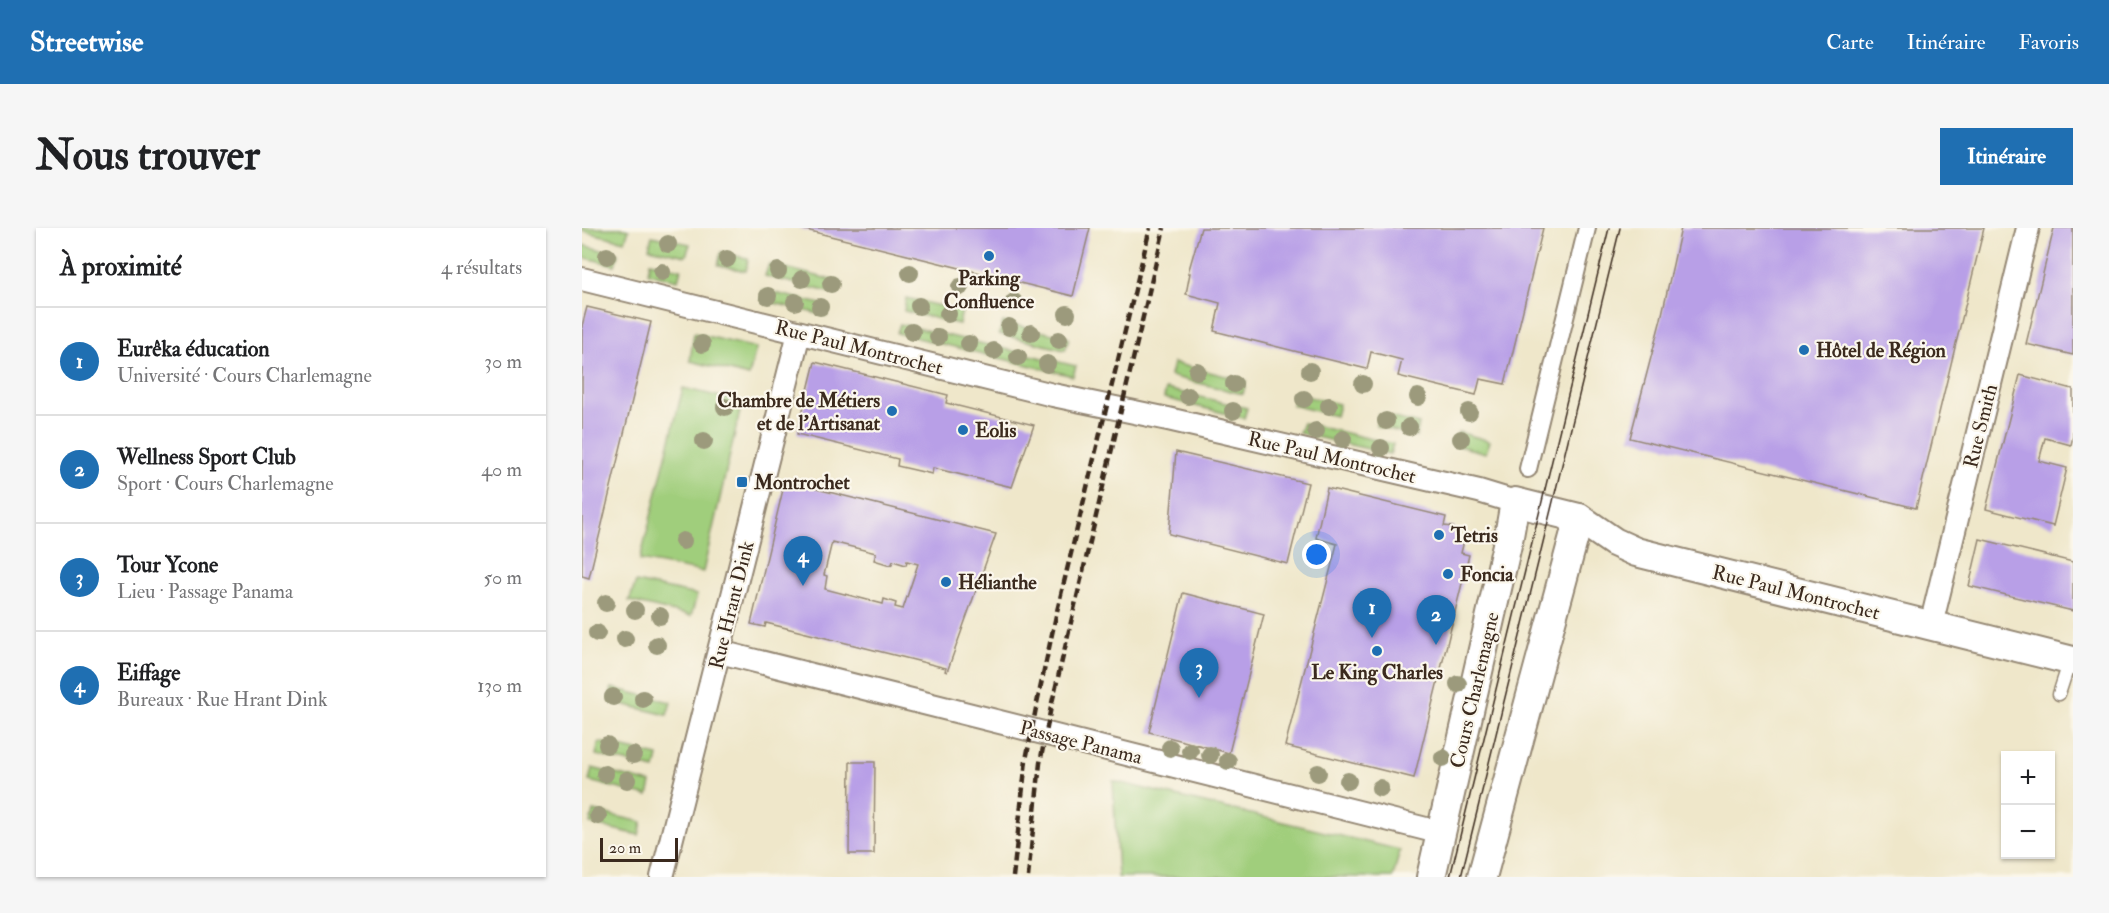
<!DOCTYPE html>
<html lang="fr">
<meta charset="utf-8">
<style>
body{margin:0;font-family:"IM FELL Double Pica",serif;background:#f6f6f6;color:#202124}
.controls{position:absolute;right:18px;bottom:18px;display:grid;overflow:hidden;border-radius:0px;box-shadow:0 2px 4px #0004}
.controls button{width:54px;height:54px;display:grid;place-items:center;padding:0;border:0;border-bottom:2px solid #e0e0e0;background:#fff;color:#202124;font:30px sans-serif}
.scale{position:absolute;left:18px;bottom:15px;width:78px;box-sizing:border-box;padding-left:6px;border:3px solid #3b2a1e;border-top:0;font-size:16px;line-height:21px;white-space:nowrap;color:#3b2a1e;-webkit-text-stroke:4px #fbf7ec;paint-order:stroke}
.you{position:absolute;left:735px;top:327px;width:21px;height:21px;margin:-15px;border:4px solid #fff;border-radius:50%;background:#1a73e8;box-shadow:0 0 0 9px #1a73e833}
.badge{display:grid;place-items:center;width:39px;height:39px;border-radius:50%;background:#1f6fb2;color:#fff;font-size:20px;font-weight:700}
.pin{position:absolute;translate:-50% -50px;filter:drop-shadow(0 2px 3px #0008)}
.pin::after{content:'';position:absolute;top:32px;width:21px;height:18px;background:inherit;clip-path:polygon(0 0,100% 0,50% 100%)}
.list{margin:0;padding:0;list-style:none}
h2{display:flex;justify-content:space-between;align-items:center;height:78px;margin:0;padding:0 24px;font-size:26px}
h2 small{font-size:20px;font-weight:400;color:#757577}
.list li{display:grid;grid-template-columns:39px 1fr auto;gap:18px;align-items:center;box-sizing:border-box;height:108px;padding:0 24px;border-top:2px solid #e0e0e0}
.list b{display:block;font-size:22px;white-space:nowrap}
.list p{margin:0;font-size:20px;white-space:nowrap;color:#757577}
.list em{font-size:20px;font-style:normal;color:#757577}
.map{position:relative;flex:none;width:1491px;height:649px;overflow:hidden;border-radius:0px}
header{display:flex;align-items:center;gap:36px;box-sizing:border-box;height:84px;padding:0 30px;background:#1f6fb2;color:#fff}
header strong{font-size:28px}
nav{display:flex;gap:33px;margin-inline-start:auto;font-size:21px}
.intro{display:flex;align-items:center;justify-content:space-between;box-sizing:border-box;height:144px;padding:0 36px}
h1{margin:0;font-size:42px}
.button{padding:15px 27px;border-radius:0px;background:#1f6fb2;color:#fff;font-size:21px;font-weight:700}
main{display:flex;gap:36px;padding:0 36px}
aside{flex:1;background:#fff;border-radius:0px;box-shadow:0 2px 4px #0004}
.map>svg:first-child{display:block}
</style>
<header>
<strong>Streetwise</strong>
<nav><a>Carte</a><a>Itinéraire</a><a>Favoris</a></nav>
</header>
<div class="intro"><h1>Nous trouver</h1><a class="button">Itinéraire</a></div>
<main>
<aside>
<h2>À proximité<small>4 résultats</small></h2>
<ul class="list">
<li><span class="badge">1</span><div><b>Eurêka éducation</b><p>Université · Cours Charlemagne</p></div><em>30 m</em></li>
<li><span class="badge">2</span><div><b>Wellness Sport Club</b><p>Sport · Cours Charlemagne</p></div><em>40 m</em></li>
<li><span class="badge">3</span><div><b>Tour Ycone</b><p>Lieu · Passage Panama</p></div><em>50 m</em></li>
<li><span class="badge">4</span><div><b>Eiffage</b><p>Bureaux · Rue Hrant Dink</p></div><em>130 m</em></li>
</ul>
</aside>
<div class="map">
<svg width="1491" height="649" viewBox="0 0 1491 649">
<rect width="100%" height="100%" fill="#fbf7ec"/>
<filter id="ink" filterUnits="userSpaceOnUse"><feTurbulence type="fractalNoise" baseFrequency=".0167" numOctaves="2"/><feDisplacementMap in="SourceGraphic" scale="12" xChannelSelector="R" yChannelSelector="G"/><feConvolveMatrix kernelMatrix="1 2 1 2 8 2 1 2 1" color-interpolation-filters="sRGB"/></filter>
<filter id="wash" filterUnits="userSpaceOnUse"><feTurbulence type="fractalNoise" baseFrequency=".008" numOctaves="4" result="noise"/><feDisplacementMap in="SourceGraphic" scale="24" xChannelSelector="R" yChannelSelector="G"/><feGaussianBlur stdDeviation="1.35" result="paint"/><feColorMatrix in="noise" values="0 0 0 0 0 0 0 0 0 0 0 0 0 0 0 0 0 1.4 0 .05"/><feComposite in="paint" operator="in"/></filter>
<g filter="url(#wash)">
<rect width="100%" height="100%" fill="#efe7ca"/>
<g fill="#a0ce7b" stroke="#6e7c4c" stroke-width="1.5">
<polygon points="0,0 42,0 47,1 43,13 0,3"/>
<polygon points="70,8 108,16 104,28 67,20"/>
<polygon points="0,17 36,26 33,37 0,29"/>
<polygon points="139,24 166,31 164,43 136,37"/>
<polygon points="68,34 99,41 96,52 66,45"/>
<polygon points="187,36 259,54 255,66 183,48"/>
<polygon points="181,62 247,78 245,88 180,72"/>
<polygon points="324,70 380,83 377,96 322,83"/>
<polygon points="421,94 487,110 483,122 417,106"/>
<polygon points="318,96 494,138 491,148 315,105"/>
<polygon points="112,105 174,120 167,148 108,133"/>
<polygon points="591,135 664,153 661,166 588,148"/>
<polygon points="101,160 160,174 121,344 58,332"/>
<polygon points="584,161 665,180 662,190 582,170"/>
<polygon points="714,166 757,176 754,188 710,177"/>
<polygon points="796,186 837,196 834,208 794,198"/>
<polygon points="721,195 811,216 808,226 717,205"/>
<polygon points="876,204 908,213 904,225 873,217"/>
<polygon points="54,354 115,367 109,388 47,373"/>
<polygon points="30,460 89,474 85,487 27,473"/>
<polygon points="17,514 76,528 73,541 14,527"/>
<polygon points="10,540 69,555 66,568 7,553"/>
<polygon points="531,553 818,622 811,649 536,649"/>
<polygon points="11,583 60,594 57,607 8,596"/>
</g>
<g id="blocks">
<g fill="#b89fe7" fill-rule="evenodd">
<polygon points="216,0 508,0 491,68"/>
<polygon points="619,0 961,0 923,156 898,151 894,167 816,148 820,132 789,124 785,141 632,103 638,75 604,66 608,45 606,45"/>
<polygon points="1099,0 1402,0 1334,280 1048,210 1079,91"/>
<polygon points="1472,0 1491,0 1491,127 1444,116"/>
<polygon points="5,79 69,94 7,350 0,348 0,98"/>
<polygon points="233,134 366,167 364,175 452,197 430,259 351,240 350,246 315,238 316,231 215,206"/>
<polygon points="1438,147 1491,161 1491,208 1489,217 1463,210 1457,233 1485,240 1471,298 1404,281"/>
<polygon points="594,224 726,255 706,336 587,306"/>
<path d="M203 253 414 306 365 444 363 443 364 440 184 395 183 399 169 396ZM250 314 294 325 292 332 308 337 310 336 311 333 324 337 325 333 336 336 321 381 313 379 314 375 302 371 301 376 243 361 245 348 242 347Z"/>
<polygon points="745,260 864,289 862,298 871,299 881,317 879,325 887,327 832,550 703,518 755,316 734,310"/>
<polygon points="1398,311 1491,334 1491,383 1387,358"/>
<polygon points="601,365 682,386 647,525 567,504"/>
<polygon points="268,534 293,534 292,626 267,626"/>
</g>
</g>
</g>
<g filter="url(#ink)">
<use href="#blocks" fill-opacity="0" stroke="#958874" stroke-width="1.5"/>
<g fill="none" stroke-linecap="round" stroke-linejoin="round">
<defs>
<polyline id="service" points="1477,466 1488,432"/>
<polyline id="pedestrian" points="946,241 1005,0"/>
<g id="minor">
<polyline points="0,51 471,167 586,191 897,263 933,274"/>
<polyline points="1349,397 1446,0"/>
<polyline points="138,424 860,605"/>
<polyline points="80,649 217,105"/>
</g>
<g id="tertiary">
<polyline points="849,649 927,308 933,274 997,290 1032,314 1054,324 1491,433"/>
<polyline points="900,649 997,290"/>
</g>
</defs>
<use href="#service" stroke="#958874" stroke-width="15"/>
<use href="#pedestrian" stroke="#958874" stroke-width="20"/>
<use href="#minor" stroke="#958874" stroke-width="26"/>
<use href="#tertiary" stroke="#958874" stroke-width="32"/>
<use href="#service" stroke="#fff" stroke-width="12"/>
<use href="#pedestrian" stroke="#fff" stroke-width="16"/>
<use href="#minor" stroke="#fff" stroke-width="22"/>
<use href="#tertiary" stroke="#fff" stroke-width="28"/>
<g stroke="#3b2a1e" stroke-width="1.5">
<polyline points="868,649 1027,0"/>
<polyline points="879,649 1038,0"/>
</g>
<g stroke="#3b2a1e" stroke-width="4.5" stroke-dasharray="9 4.5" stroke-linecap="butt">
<polyline points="431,649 444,532 455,475 475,383 568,0"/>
<polyline points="446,649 458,535 469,479 582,0"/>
</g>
</g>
<g fill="#9c9a7b">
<circle cx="86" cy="16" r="9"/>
<circle cx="25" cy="28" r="9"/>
<circle cx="145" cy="31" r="9"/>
<circle cx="196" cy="43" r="9"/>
<circle cx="80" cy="44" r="9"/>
<circle cx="328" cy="45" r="9"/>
<circle cx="220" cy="51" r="9"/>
<circle cx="249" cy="56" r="9"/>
<circle cx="378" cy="59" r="9"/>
<circle cx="186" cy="68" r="9"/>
<circle cx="213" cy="74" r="9"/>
<circle cx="432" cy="74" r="9"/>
<circle cx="337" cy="78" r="9"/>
<circle cx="238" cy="79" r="9"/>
<circle cx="366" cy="86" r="9"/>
<circle cx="485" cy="86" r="9"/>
<circle cx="427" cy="99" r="9"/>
<circle cx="330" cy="104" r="9"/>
<circle cx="449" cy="105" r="9"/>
<circle cx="356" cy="109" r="9"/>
<circle cx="477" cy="112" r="9"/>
<circle cx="120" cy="116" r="9"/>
<circle cx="387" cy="116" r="9"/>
<circle cx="412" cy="123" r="9"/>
<circle cx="436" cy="129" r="9"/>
<circle cx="465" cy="136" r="9"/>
<circle cx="615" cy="143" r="9"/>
<circle cx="728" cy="143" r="9"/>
<circle cx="652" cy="156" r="9"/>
<circle cx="781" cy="156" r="9"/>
<circle cx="606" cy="168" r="9"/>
<circle cx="836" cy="169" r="9"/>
<circle cx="722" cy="171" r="9"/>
<circle cx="747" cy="178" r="9"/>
<circle cx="143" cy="179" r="9"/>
<circle cx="651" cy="183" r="9"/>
<circle cx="887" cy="184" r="9"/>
<circle cx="804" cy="193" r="9"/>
<circle cx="827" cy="199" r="9"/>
<circle cx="734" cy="203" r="9"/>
<circle cx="761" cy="211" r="9"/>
<circle cx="879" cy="211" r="9"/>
<circle cx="122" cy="213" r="9"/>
<circle cx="799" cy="220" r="9"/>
<circle cx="101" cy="313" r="9"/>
<circle cx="24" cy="375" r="9"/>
<circle cx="53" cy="382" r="9"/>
<circle cx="78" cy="388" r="9"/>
<circle cx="15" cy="405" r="9"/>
<circle cx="43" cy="411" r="9"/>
<circle cx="75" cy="417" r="9"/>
<circle cx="876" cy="456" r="9"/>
<circle cx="31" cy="469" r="9"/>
<circle cx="61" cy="471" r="9"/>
<circle cx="25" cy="517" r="9"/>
<circle cx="588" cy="520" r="9"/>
<circle cx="608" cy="523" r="9"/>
<circle cx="51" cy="527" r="9"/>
<circle cx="628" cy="527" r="9"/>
<circle cx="861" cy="530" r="9"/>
<circle cx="646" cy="533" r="9"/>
<circle cx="736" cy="545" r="9"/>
<circle cx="23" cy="546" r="9"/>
<circle cx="45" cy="552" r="9"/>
<circle cx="766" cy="553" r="9"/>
<circle cx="798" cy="560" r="9"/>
<circle cx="16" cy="588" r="9"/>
</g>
</g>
<g fill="#1f6fb2" stroke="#fbf7ec" stroke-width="2">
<circle cx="407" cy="28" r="6"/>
<circle cx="1222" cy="122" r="6"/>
<circle cx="310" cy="183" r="6"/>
<circle cx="381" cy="202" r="6"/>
<rect x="154" y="248" width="12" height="12" rx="3"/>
<circle cx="857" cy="307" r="6"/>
<circle cx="866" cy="346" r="6"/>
<circle cx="364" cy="354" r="6"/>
<circle cx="795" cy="423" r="6"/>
</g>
<g text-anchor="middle" stroke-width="4.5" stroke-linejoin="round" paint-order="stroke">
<g font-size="20" font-weight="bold" fill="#3b2a1e" stroke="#fbf7ec" text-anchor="start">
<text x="407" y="57" text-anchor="middle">Parking<tspan x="407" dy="23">Confluence</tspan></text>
<text x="1234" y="129">Hôtel de Région</text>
<text x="298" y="179" text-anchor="end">Chambre de Métiers<tspan x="298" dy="23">et de l'Artisanat</tspan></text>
<text x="393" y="209">Eolis</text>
<text x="172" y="261">Montrochet</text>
<text x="869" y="314">Tetris</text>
<text x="878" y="353">Foncia</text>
<text x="376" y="361">Hélianthe</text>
<text x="795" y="451" text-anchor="middle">Le King Charles</text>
</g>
<g font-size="20" fill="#3b2a1e" stroke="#fbf7ec">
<text transform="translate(277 119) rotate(14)" y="7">Rue Paul Montrochet</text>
<text transform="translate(1398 198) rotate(-76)" y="7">Rue Smith</text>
<text transform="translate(750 229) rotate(13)" y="7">Rue Paul Montrochet</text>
<text transform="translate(1214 364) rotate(14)" y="7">Rue Paul Montrochet</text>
<text transform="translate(149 377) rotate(-76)" y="7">Rue Hrant Dink</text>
<text transform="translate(892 462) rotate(-77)" y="7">Cours Charlemagne</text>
<text transform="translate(499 514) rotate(14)" y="7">Passage Panama</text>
</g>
</g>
</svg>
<div class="controls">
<button>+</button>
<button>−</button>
</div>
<div class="scale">20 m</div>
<div class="you"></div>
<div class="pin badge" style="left:790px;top:410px">1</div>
<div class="pin badge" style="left:854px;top:417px">2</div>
<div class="pin badge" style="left:617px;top:470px">3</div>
<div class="pin badge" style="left:221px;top:358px">4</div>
</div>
</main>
